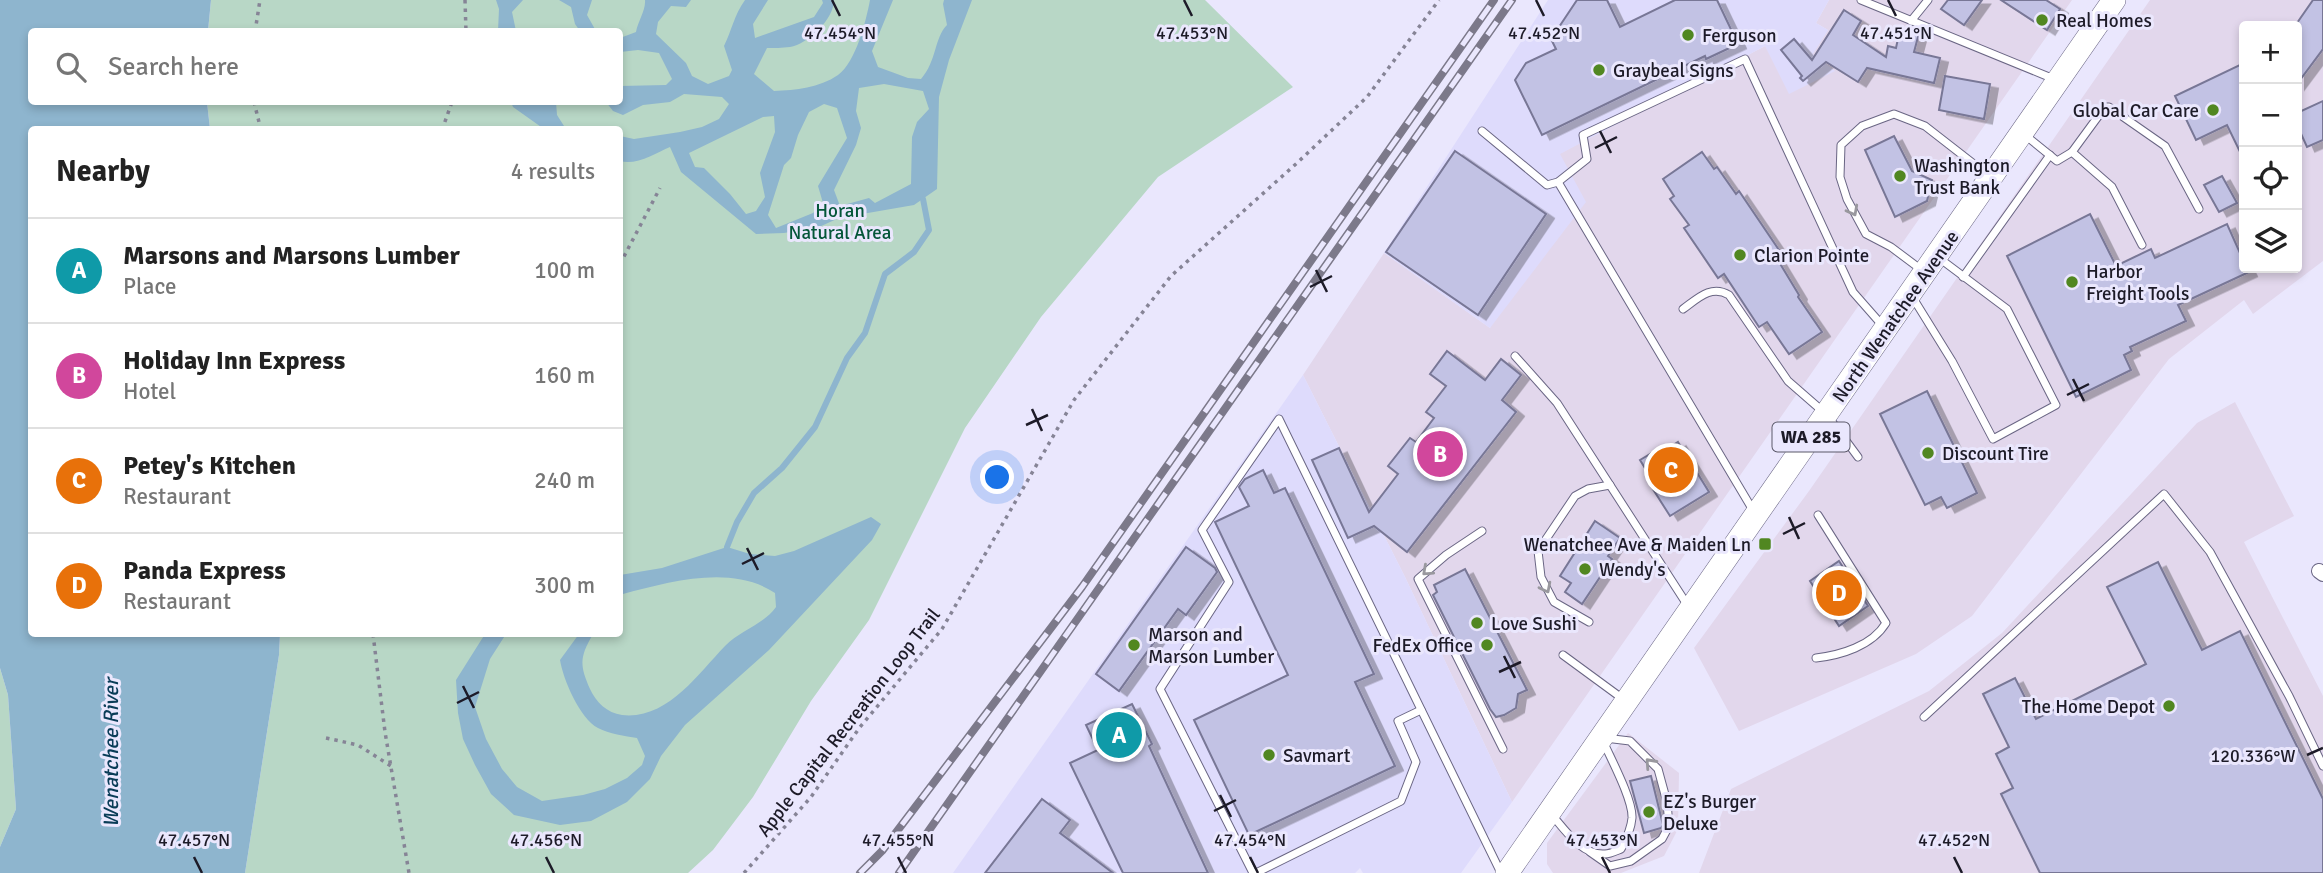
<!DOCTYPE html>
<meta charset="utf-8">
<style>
body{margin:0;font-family:Signika,sans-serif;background:#f2f2f2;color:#222}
.controls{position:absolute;right:21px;top:21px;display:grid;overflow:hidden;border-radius:7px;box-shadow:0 4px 10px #0003}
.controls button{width:63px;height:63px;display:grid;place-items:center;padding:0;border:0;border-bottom:2px solid #e0e0e0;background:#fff;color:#222;font:35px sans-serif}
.you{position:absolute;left:998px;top:478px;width:24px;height:24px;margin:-18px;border:5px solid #fff;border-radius:50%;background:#1a73e8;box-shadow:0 0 0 10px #1a73e833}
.badge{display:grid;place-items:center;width:46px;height:46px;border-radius:50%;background:#518721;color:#fff;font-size:23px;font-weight:700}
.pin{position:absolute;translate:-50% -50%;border:4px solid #fff;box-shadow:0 2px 7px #0006}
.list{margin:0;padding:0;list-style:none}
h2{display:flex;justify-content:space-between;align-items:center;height:91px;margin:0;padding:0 28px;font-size:30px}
h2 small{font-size:23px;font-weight:400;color:#767676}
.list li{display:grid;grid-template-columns:46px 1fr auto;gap:21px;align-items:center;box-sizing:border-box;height:105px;padding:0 28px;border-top:2px solid #e0e0e0}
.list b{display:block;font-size:26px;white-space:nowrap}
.list p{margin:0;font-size:23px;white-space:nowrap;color:#767676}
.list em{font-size:23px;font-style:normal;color:#767676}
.icon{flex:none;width:38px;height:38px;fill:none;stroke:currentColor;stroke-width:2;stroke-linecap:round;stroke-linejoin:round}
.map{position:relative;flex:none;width:2323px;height:873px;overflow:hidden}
.search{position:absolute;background:#fff;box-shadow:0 4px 10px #0003;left:28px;top:28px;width:595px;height:77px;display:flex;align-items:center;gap:18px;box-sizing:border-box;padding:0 24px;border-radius:7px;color:#767676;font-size:26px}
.panel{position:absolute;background:#fff;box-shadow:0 4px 10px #0003;left:28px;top:126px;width:595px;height:511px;border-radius:7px}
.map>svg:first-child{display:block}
</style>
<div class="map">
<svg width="2323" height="873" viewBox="0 0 2323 873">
<defs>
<filter id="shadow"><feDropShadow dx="8" dy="4.5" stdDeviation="0" flood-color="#0004"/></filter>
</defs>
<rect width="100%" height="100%" fill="#eae7fd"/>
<g fill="#e2d7ec" fill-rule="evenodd">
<polygon points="1829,0 2072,0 1512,802 1405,577 1303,375 1384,253 1490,328 1559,154 1765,46 1835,71 1812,54 1828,30 1816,23"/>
<path d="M2150 0H2323V261L2253 314 2244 300 2169 359 1972 616 1916 654 1739 731 1694 648 1809 491ZM2244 26H2297V268H2244Z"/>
<polygon points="2235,402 2294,516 2244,542 2323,696 2323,873 1699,873 1731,789 1929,691 2002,633 2197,423"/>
<polygon points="1628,733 1679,773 1678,829 1664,856 1621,873 1553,873 1547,864 1547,843"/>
</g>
<g fill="#dedbfc">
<polygon points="1548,0 1829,0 1816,23 1828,30 1813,54 1835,71 1789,94 1765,46 1560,154 1586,202 1490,328 1384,253"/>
<polygon points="1303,375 1405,577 1512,802 1461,873 1363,873 1360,868 1355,873 953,873"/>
</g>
<g fill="#b8d7c6">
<polygon points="211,0 1205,0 1293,87 1158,177 1041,317 965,428 869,620 811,701 753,797 713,850 688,873 245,873 279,655 280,634 620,634 620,130 210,129 207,102 620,102 620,32 208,31"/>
<polygon points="0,668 8,695 16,809 0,847"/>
</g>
<g fill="#8eb5ce" fill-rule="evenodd">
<polygon points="0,0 211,0 208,31 32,32 32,102 207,102 210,129 32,130 32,634 280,634 279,655 245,873 0,873 0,847 16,809 8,695 0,668"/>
<polygon points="496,0 523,0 512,12 516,31 498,31 499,9"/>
<polygon points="559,0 592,0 587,15 596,31 580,31 575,24 571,7"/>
<path d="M645 0H691L686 7 671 6 658 22 656 34 686 63 692 76 708 84 729 76 732 70 724 46C732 30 734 15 745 0H768L753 24 755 38 814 17 823 3 822 0H834C834 19 808 44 790 47 782 48 774 48 767 48L754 74 774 91C796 90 819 88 838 75 856 62 866 21 870 0H893L872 51 878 67 908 78 921 79C937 61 934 38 947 25L943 4 944 0H972L949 60 939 97 937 189 914 205 839 218 819 227 784 233 756 234 681 172 670 147C656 153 636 166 620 161V136L634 139 680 132 702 127 719 119 729 104 722 97 684 94 670 102 643 105 623 115 613 111 606 102H620V86L666 85 672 79 659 53 638 50 620 52V38L636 32C638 21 646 10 645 0ZM884 84 923 91 929 109 917 122 912 137 911 184 875 203 869 198 840 206 834 190 856 145 861 128 856 111 859 88ZM824 104 837 108 847 138 818 186 823 203 813 213 776 228 768 215 784 165 791 158 798 135 809 112ZM774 116 775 132 760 173 765 197 756 211 746 214 730 194 704 168 695 167 689 153 763 117Z"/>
<polygon points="511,102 556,102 557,115 564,126 574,129 544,129 513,107"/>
<path d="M871 517 881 524 872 540 769 650 685 725 661 756 650 779 627 802 591 821 560 825 514 815 491 794 475 765 463 739 458 713 456 680 485 634H506L490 659 475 707 486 739 502 769 517 787 542 801 583 795 605 789 627 778 642 765 645 756 637 738C625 736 609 734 598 728 580 719 563 679 560 660L579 634H593C580 657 579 664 590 689 596 702 607 713 622 715 667 720 697 675 725 646 741 630 763 625 776 607L775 593C731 564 670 582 623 594L620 597V575L662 568 727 547 750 554 775 556 794 551Z"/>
</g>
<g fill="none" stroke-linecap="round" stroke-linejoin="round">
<polyline stroke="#8eb5ce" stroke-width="6" points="727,547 737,522 754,493 782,468 815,427 847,358 865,333 885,274 914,252 929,230 923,199"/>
</g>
<g fill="#c2c2e4" stroke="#787796" stroke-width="2" filter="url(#shadow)">
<polygon points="1577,0 1607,0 1620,27 1675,0 1717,0 1738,44 1706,59 1705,56 1542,135 1515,80 1526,63 1556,49 1551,39"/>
<polygon points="1948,0 1982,0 1964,25 1941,9"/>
<polygon points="2001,0 2046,0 2060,9 2047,30"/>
<polygon points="2313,0 2323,0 2323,49 2297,84 2297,23"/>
<polygon points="1844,10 1861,21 1853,35 1886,57 1888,46 1896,48 1900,29 1919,33 1914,52 1940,58 1934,83 1867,68 1858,82 1826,62 1803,81 1800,78 1802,76 1781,50 1794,39 1812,60"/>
<polygon points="2244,63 2244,160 2227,125 2196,140 2175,96"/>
<polygon points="1945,76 1990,84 1984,119 1939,110"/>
<polygon points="2323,101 2323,140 2307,147 2297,125 2297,113"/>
<polygon points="1894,136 1912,171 1932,180 1927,201 1895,217 1865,150"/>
<polygon points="1455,151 1546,214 1478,315 1386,252"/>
<polygon points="1702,152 1714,169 1717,167 1736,194 1739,191 1781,253 1776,257 1799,295 1798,297 1822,332 1789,354 1767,322 1759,327 1724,274 1718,278 1684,228 1689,225 1670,199 1674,196 1663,179"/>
<polygon points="2222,176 2237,203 2219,212 2204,185"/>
<polygon points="2090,214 2116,266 2151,249 2155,258 2227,224 2244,262 2244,268 2247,268 2249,272 2178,305 2186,321 2130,347 2132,351 2124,355 2131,370 2076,397 2007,256"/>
<polygon points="1447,351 1485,380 1501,359 1521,375 1502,400 1516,412 1407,552 1374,526 1348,538 1312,460 1339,448 1369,512 1398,474 1388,466 1410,438 1416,442 1434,418 1426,412 1446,386 1430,374"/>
<polygon points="1927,391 1977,493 1947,508 1941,497 1925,505 1880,414"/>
<polygon points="1678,442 1709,492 1670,516 1649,483 1653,481 1640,460 1655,451 1658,455"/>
<polygon points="1263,470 1274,493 1285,488 1374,674 1355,682 1395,766 1249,835 1194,720 1288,675 1215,522 1249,506 1239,487 1245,479"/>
<polygon points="1595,521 1620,538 1608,556 1612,559 1582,604 1565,592 1571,583 1560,576"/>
<polygon points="1186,547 1215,568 1217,572 1186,615 1178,609 1119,691 1096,674"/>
<polygon points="1839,561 1868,606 1839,626 1810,581"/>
<polygon points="2158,562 2202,650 2240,631 2323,799 2323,873 2040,873 2001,794 2013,788 1996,754 2009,747 1983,694 2015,678 2036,719 2146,664 2107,587"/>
<polygon points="1465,569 1527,690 1518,694 1516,708 1504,715 1496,717 1490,709 1433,595 1437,592 1434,585"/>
<polygon points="1132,704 1152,744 1149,746 1208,873 1123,873 1070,763 1098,750 1086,725"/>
<polygon points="1651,776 1663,825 1661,828 1644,833 1630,781"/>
<polygon points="1042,799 1070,820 1060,833 1113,873 985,873"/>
</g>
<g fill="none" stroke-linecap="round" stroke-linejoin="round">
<defs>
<g id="lane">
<polyline points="1861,0 2054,79"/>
<polyline points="1911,21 1928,0"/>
<polyline points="1482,131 1547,185 1558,182 1587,159 1583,135 1745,59 1853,292 1882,325"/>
<polyline points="2025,135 2057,161 2072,152 2112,187 2142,245"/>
<polyline points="2072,152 2105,107 2109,107 2165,146 2199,209"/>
<polyline points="1558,182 1754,512"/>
<polyline points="1923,271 1891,247 1866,234 1847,199 1840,177 1841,145 1862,126 1894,114 1925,126 1988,175"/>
<polyline points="1963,277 2050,155"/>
<polyline points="1913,298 1952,361 1993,439 2056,405 2007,309 1939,258"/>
<path d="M1683 309C1697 299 1711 284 1729 295L1788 381 1827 415 1858 457"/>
<polyline points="1515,356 1557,403 1688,606"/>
<polyline points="1482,531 1446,555 1418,579 1503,749"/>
<polyline points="1589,622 1554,602 1541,577 1538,551 1575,496 1588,489 1610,485"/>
<polyline points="1563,655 1623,699"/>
<path d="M1816 658C1841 655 1872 646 1886 623L1818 515"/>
<polyline points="1924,717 2164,494 2210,552 2289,696 2323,766"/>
<path d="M1552 815C1565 830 1582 856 1605 854 1610 854 1616 851 1621 849 1626 839 1631 830 1632 818 1633 800 1611 759 1603 741"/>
<polyline points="1590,852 1610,866 1631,861 1662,839 1669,826 1667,802 1658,769 1630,741 1605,738"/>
<polyline points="1253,873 1160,689 1229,582 1202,530 1279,419 1501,873"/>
<polyline points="1256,873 1401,801 1416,762 1398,721 1421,710"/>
</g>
<polyline id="street" points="2319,571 2323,574"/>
<polyline id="primary" points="1507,873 2114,0"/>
</defs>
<use href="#lane" stroke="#6a6684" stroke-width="9"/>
<use href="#street" stroke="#6a6684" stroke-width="16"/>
<use href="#primary" stroke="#6a6684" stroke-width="24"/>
<g stroke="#868496" stroke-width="3.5" stroke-dasharray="3.5 5" stroke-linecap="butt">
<polyline points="465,0 466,32"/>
<polyline points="255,32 260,0"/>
<polyline points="254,102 261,130"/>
<polyline points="442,130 452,102"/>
<polyline points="620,264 660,188"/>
<polyline points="373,634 385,732 409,873"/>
<polyline points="326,738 358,745 391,766"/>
<polyline points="744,873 811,797 860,727 942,629 1074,400 1171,276 1297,163 1367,97 1439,0"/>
</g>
<use href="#lane" stroke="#fff" stroke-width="7"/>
<use href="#street" stroke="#fff" stroke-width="14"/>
<use href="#primary" stroke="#fff" stroke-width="23"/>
<defs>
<g id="rail">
<polyline points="860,873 882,851 1082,587 1494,0"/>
<polyline points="899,873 1512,0"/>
</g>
</defs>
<use href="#rail" stroke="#7c798a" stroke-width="8"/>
<use href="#rail" stroke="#eae7fd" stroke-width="5" stroke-dasharray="16" stroke-linecap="butt"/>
</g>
<defs><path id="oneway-chevron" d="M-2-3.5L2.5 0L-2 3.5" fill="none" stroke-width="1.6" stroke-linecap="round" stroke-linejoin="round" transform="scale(1.75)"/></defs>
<g stroke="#99989e">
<use href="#oneway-chevron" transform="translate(1853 211) rotate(62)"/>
<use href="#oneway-chevron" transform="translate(1427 571) rotate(138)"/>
<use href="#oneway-chevron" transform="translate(1546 588) rotate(63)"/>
<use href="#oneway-chevron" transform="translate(1650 763) rotate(-132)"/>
</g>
<path fill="none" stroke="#1d1b28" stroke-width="2.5" d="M832 0 840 16M1184 0 1192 16M1536 0 1544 16M1888 0 1896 16M1600 131 1611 153M1595 148 1617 137M1316 270 1327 292M1310 287 1332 276M2073 379 2084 401M2067 395 2089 384M1032 409 1042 431M1026 425 1048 415M1789 517 1799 539M1783 534 1805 523M747 548 758 570M742 564 764 553M1504 656 1515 678M1499 672 1521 662M463 686 474 708M457 703 479 692M2307 755 2323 748M1220 795 1231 817M1214 811 1236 800M194 857 202 873M546 857 554 873M898 857 906 873M1250 857 1258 873M1602 857 1610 873M1954 857 1962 873"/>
<g fill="#518721" stroke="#eae7fd" stroke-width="2.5">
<circle cx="2042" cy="20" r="7"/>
<circle cx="1688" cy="35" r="7"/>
<circle cx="1599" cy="70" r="7"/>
<circle cx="2213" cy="110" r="7"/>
<circle cx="1900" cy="176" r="7"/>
<circle cx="1740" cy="255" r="7"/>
<circle cx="2072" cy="282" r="7"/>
<circle cx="1928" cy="453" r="7"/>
<rect x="1758" y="537" width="14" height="14" rx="3.5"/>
<circle cx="1585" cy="569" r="7"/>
<circle cx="1477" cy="623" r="7"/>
<circle cx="1134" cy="645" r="7"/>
<circle cx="1487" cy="645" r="7"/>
<circle cx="2169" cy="706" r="7"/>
<circle cx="1269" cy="755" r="7"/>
<circle cx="1649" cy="812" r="7"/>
</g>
<g text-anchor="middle" stroke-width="6" stroke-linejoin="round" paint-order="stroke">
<rect fill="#eae7fd" stroke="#5a5868" stroke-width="2" x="1772.5" y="422.5" width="77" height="29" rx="5"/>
<g font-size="18" font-weight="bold" fill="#1d1b28">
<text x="1811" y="443">WA 285</text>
</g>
<g font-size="19" fill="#1d1b28" stroke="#eae7fd" text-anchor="start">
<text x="2056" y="27">Real Homes</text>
<text x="1702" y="42">Ferguson</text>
<text x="1613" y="77">Graybeal Signs</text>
<text x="2199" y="117" text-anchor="end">Global Car Care</text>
<text x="1914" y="172">Washington<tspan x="1914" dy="22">Trust Bank</tspan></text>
<text x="1754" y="262">Clarion Pointe</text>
<text x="2086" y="278">Harbor<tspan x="2086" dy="22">Freight Tools</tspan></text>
<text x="1942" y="460">Discount Tire</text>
<text x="1751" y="551" text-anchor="end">Wenatchee Ave &amp; Maiden Ln</text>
<text x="1599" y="576">Wendy's</text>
<text x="1491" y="630">Love Sushi</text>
<text x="1148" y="641">Marson and<tspan x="1148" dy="22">Marson Lumber</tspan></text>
<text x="1473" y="652" text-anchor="end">FedEx Office</text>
<text x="2155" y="713" text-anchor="end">The Home Depot</text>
<text x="1283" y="762">Savmart</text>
<text x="1663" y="808">EZ's Burger<tspan x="1663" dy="22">Deluxe</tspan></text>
</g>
<g font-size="19" fill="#045639" stroke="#eae7fd">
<text x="840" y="217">Horan<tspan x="840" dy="22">Natural Area</tspan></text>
</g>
<g font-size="19" fill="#1d1b28" stroke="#eae7fd">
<text transform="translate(1895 316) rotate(-55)" y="7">North Wenatchee Avenue</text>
<text transform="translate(848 722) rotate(-52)" y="7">Apple Capital Recreation Loop Trail</text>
</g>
<g font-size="21" font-style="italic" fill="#093c57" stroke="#eae7fd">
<text transform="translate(111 753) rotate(-90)" y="7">Wenatchee River</text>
</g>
</g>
<g font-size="18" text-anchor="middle" fill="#1d1b28" stroke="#eae7fd" stroke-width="6" stroke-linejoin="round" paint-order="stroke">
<text x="840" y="39">47.454°N</text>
<text x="1192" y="39">47.453°N</text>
<text x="1544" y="39">47.452°N</text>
<text x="1896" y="39">47.451°N</text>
<text x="2253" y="762">120.336°W</text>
<text x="194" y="846">47.457°N</text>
<text x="546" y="846">47.456°N</text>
<text x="898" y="846">47.455°N</text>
<text x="1250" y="846">47.454°N</text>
<text x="1602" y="846">47.453°N</text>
<text x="1954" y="846">47.452°N</text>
</g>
</svg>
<div class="controls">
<button>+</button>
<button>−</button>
<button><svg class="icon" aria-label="locate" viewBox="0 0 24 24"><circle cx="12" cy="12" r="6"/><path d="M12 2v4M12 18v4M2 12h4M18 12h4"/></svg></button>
<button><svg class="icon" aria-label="layers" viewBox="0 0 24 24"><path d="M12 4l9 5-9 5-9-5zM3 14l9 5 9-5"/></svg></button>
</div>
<div class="you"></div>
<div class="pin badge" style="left:1119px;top:735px;background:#0f9aa8">A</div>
<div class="pin badge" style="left:1440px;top:454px;background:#d1479c">B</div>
<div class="pin badge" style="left:1671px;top:470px;background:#e8710a">C</div>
<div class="pin badge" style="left:1839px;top:593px;background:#e8710a">D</div>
<div class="search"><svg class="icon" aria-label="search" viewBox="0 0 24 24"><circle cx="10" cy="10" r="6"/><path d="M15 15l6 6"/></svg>Search here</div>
<section class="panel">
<h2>Nearby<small>4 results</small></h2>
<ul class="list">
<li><span class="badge" style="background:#0f9aa8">A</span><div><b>Marsons and Marsons Lumber</b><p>Place</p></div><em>100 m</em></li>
<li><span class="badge" style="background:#d1479c">B</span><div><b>Holiday Inn Express</b><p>Hotel</p></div><em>160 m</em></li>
<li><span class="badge" style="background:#e8710a">C</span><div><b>Petey's Kitchen</b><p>Restaurant</p></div><em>240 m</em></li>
<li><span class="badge" style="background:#e8710a">D</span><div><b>Panda Express</b><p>Restaurant</p></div><em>300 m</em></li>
</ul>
</section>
</div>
